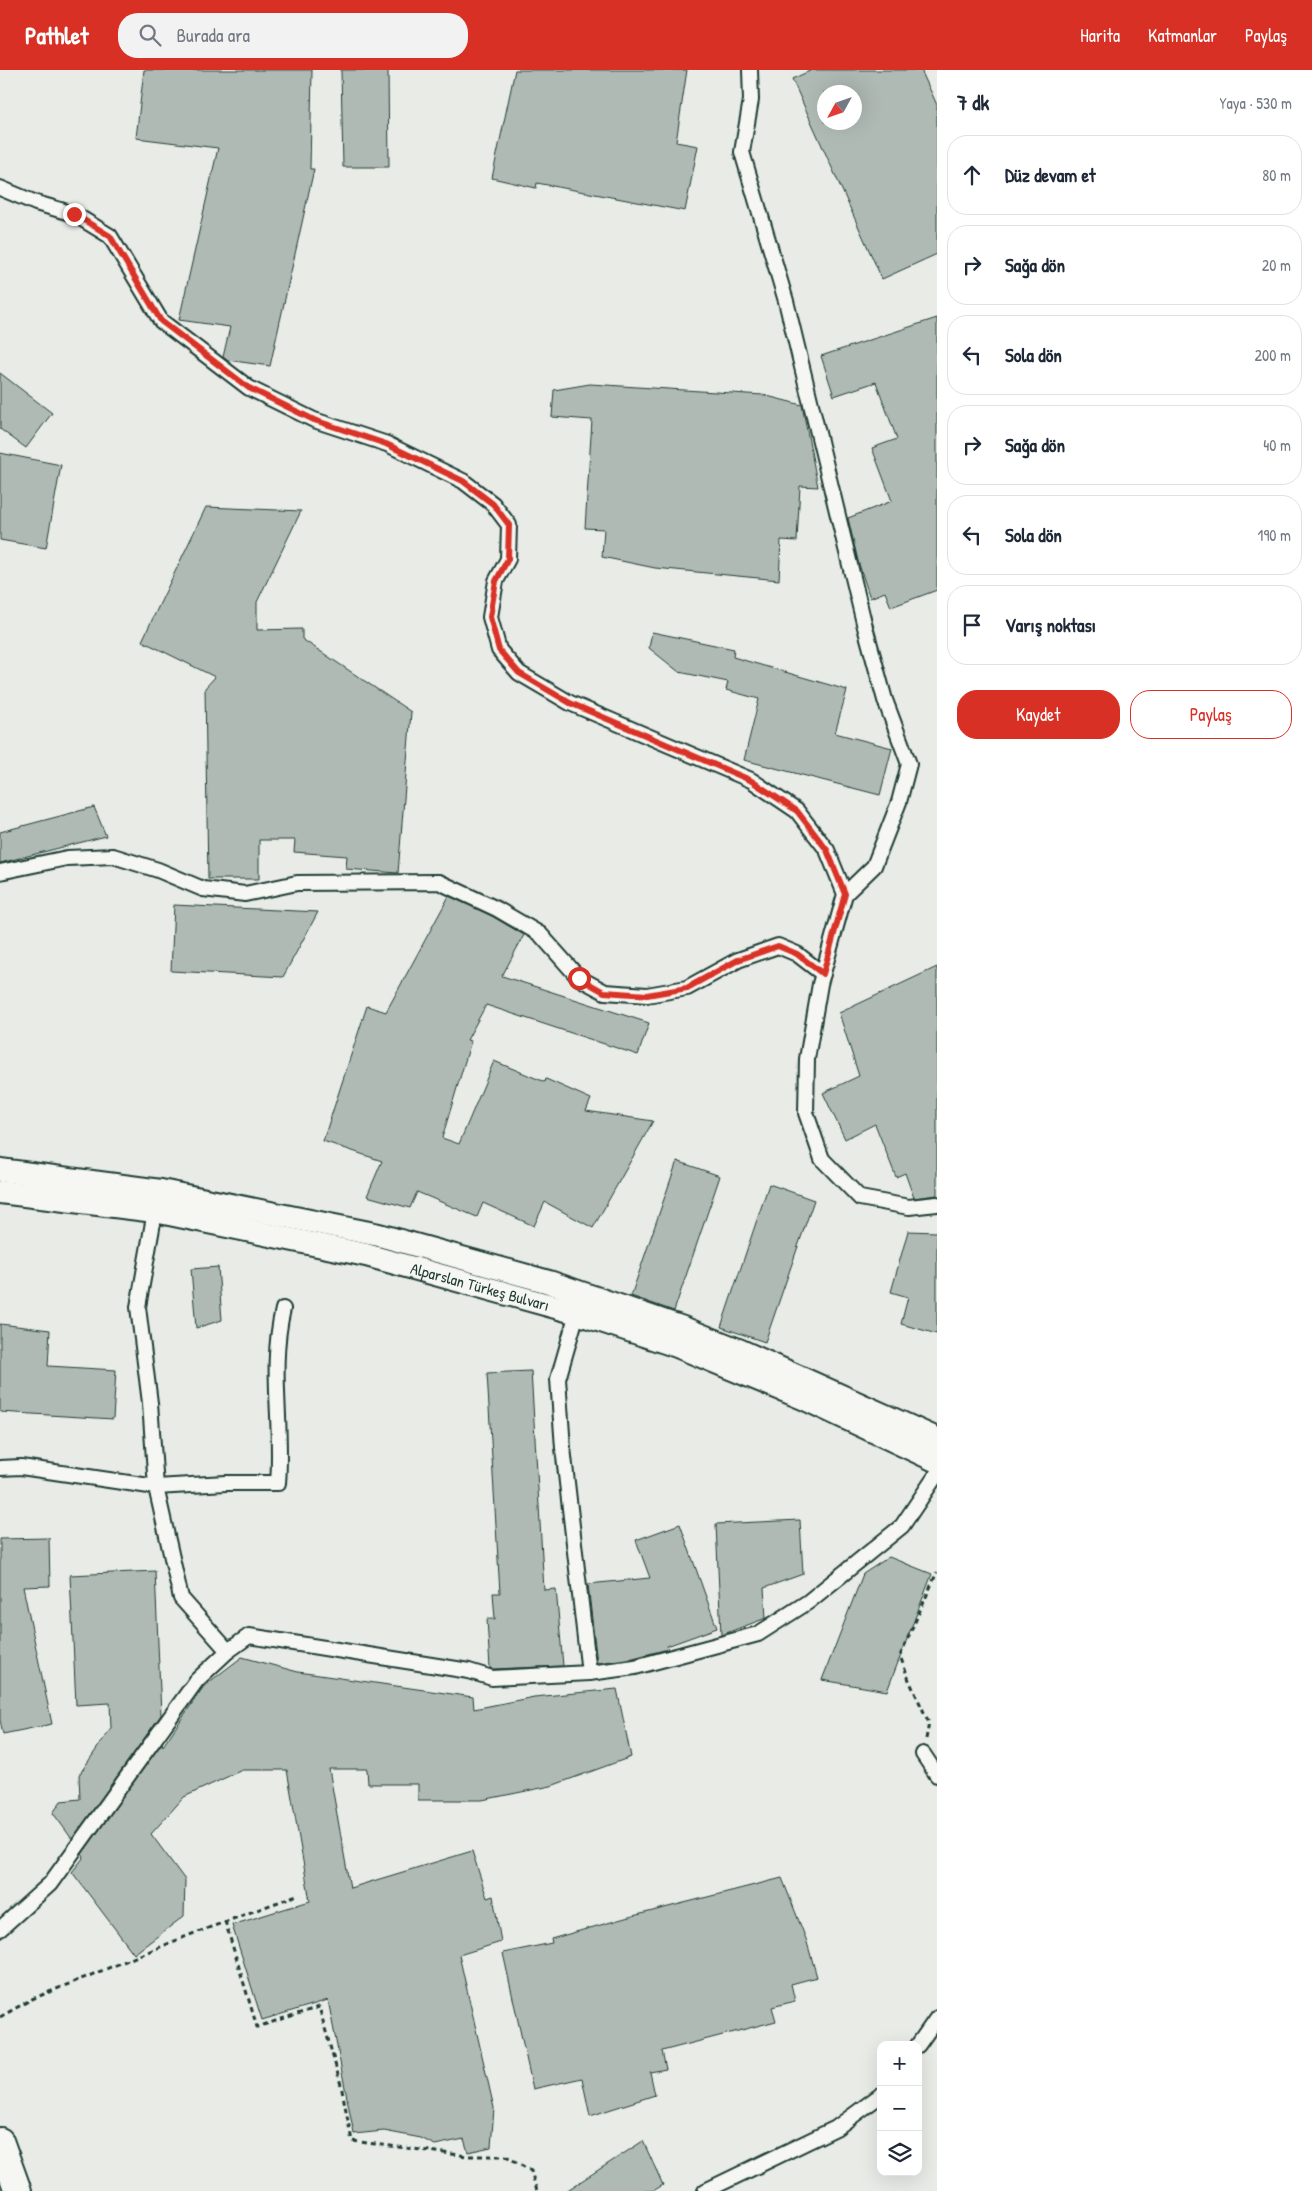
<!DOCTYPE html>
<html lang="tr">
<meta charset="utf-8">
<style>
body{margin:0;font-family:"Patrick Hand",sans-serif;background:#f2f2f3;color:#1f2937}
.controls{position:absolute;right:15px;bottom:15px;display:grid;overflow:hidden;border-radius:10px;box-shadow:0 5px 20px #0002}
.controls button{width:45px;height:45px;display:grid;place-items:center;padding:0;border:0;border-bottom:1px solid #e0e1e3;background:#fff;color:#1f2937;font:25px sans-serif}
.compass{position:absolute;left:817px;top:15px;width:45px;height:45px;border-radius:50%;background:#fff;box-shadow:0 5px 20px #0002;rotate:230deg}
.stop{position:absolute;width:15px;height:15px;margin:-11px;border:4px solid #d93025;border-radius:50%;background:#fff}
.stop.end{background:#d93025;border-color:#fff;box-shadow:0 1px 5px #0008}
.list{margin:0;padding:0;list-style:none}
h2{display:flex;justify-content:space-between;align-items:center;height:65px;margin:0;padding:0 20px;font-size:21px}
h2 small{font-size:16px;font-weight:400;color:#747a83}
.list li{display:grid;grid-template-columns:32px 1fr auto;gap:15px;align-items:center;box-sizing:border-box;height:80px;margin:0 10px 10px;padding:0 10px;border:1px solid #e0e1e3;border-radius:20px}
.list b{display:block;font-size:19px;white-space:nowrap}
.list em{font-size:16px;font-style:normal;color:#747a83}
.actions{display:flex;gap:10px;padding:15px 20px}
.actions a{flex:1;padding:11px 0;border:1px solid #d93025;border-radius:20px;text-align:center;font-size:18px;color:#d93025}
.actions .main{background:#d93025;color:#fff}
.icon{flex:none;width:28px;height:28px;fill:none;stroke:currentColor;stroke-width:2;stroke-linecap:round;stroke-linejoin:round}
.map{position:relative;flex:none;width:937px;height:2121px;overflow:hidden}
header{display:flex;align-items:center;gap:30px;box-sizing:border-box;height:70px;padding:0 25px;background:#d93025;color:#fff}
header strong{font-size:24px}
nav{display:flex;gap:28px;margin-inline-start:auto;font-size:18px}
.search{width:350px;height:45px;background:#f2f2f3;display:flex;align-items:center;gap:12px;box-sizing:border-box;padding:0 18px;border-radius:20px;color:#747a83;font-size:19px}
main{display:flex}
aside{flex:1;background:#fff}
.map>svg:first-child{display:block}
</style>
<header>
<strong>Pathlet</strong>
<div class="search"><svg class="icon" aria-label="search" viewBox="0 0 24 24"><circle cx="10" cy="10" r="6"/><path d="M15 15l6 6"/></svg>Burada ara</div>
<nav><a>Harita</a><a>Katmanlar</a><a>Paylaş</a></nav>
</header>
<main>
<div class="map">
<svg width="937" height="2121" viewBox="0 0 937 2121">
<rect width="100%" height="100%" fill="#e9ebe7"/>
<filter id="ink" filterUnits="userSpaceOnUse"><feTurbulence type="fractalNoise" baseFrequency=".02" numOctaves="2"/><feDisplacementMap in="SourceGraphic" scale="10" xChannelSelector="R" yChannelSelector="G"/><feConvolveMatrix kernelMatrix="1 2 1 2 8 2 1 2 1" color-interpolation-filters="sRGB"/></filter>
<g filter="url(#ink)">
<g fill="#b0bab5" stroke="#1f3d34" fill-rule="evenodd">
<polygon points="144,0 312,0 310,99 314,99 270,296 227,290 223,287 230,257 179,250 218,78 136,68"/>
<polygon points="341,0 388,0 389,97 343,97"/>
<polygon points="515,0 687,0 676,72 698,76 685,141 537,113 536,118 492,108"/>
<path d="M812 0H921L937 35V184L882 209 792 9ZM824 22H854V52H824Z"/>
<polygon points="937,248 937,520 891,537 885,522 870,528 858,491 848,448 892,431 872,378 897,369 876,312 834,326 821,286"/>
<polygon points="0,303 52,343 26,378 0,359"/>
<polygon points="590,314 763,325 802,335 818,417 800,416 797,471 781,470 779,510 655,498 602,487 604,459 585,458 592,350 552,347 554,320"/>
<polygon points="0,383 61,395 46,478 0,470"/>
<polygon points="206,437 301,441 257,532 257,560 302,559 302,569 411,642 398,803 346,799 347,786 294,782 295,770 259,770 259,809 208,809 205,618 215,607 142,571"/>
<polygon points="652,562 734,579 733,587 847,620 835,663 892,678 880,725 744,690 759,629 726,620 728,612 679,602 649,578"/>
<polygon points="94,737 106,766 0,793 0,762"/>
<polygon points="449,826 490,845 524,865 502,906 649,953 638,985 486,935 467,970 471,971 442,1068 459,1074 494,991 545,1012 546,1009 591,1029 586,1041 653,1051 593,1158 545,1132 534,1156 483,1133 477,1147 417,1122 410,1138 367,1126 382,1091 323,1071 367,936 386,942"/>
<polygon points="174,835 215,837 318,842 283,907 171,901"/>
<polygon points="937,897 937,1125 914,1128 905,1103 896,1107 875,1054 845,1069 823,1023 859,1006 839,943"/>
<polygon points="677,1091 720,1106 674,1241 631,1226"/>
<polygon points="769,1114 814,1130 765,1272 721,1257"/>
<polygon points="908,1161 937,1162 937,1264 901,1254 908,1227 891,1222"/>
<polygon points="218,1197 222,1250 196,1258 191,1199"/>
<polygon points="0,1254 50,1260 48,1296 116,1300 113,1349 0,1342"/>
<polygon points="531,1301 544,1520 556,1519 563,1596 493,1599 490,1598 487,1549 495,1549 493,1523 500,1523 487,1303"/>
<polygon points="800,1450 803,1504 764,1518 766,1548 721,1565 716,1454"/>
<polygon points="680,1454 717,1558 667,1576 668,1579 633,1588 597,1593 588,1514 650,1508 636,1470"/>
<polygon points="49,1468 50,1516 23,1517 52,1654 3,1664 0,1650 0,1469"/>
<polygon points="889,1487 932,1504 887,1621 822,1610 863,1504"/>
<polygon points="155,1501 161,1645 72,1769 53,1743 61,1731 80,1729 79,1705 111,1658 110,1633 76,1635 70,1505"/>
<polygon points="242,1587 298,1602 473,1627 474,1639 534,1627 617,1619 631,1687 551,1716 482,1730 418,1730 418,1714 368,1714 367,1699 329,1699 350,1818 472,1781 487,1828 493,1826 501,1872 459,1885 494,2038 491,2077 468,2082 464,2069 435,2075 421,2068 384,2061 354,2064 328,1930 262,1950 232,1855 310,1831 287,1700 242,1700 184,1727 151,1764 185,1810 184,1846 134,1884 72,1802 84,1787 82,1784 162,1673 163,1676 204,1616"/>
<polygon points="782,1808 806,1869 817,1907 791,1914 795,1931 772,1937 776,1951 662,1981 666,1999 650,2002 655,2025 590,2046 582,2008 533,2019 503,1883 552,1873 551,1869 629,1847"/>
<polygon points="643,2071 663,2115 653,2121 566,2121"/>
</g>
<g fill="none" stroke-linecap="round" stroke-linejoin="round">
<defs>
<g id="street">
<polyline points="750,0 751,30 742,82 786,231 865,557 885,630 909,694 899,732 874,796 845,824"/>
<polyline points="0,118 36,133 74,144 110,166 161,251 249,318 314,350 387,374 463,411 493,434 509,455 508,489 496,511 490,547 499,580 519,603 570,633 751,710 797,741 827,780 845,824 820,914 807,989 806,1043 822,1089 860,1128 909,1137 937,1134"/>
<polyline points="0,802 67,788 113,786 158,800 203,819 245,824 297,813 439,812 497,839 540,864 579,908 605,922 647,925 687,918 738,890 778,876 797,884 823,904"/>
<polyline points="155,1141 138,1237 150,1333 156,1417 181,1528 228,1581"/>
<polyline points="577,1243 558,1309 563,1378 589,1603"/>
<path d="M0 1398 21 1397 156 1417 226 1413H278C283 1354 269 1298 283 1239"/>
<polyline points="923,1684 937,1705"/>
<polyline points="0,1859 50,1814 197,1610 228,1581 249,1566 469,1601 492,1608 589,1603 635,1597 758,1564 808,1532 902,1456 937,1404"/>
<polyline points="918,1975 937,1948"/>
<polyline points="705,2121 836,2058 881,2025"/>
</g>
<g id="primary">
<polyline points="0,1100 161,1121 379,1165 549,1212 683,1258 741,1281 937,1369"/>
<path id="s1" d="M0 1122 155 1141 366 1185 577 1243 677 1276 803 1328 937 1391"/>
</g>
<polyline id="highway" points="0,2071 18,2121"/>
</defs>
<use href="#street" stroke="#1f3d34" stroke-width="18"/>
<use href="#primary" stroke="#1f3d34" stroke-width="26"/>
<use href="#highway" stroke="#1f3d34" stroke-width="30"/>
<g stroke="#1f3d34" stroke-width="3" stroke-dasharray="5 4" stroke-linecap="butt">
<polyline points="926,1669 929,1653 909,1610 900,1586 937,1502"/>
<polyline points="225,1851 257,1957 319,1937 341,2015 352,2071 467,2086 506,2086 531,2101 537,2121"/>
<polyline points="0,1947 32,1929 187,1866 297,1825"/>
</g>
<use href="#street" stroke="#f6f6f2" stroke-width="14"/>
<use href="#primary" stroke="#f6f6f2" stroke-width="22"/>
<use href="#highway" stroke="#f6f6f2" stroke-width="26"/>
</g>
</g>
<g fill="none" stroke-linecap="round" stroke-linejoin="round" filter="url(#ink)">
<polyline stroke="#d93025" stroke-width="6" points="74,144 110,166 161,251 249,318 314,350 386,374 463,411 493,434 509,455 508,489 496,511 490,547 499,580 519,603 570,633 750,710 797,741 827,780 845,824 823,904 797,884 778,876 738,890 687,918 647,925 604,922 579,908"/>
</g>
<g text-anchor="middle" stroke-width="4" stroke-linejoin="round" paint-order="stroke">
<g font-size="16" fill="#1f3d34" stroke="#f6f6f2">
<text dy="6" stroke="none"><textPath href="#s1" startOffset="490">Alparslan Türkeş Bulvarı</textPath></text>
</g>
</g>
</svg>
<div class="controls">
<button>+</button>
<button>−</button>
<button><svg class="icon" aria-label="layers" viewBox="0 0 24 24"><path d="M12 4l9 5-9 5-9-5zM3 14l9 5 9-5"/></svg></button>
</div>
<svg class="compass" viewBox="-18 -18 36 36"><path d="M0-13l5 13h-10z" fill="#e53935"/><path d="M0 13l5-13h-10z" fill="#747a83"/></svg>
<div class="stop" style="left:579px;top:908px"></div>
<div class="stop end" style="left:74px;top:144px"></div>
</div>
<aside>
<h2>7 dk<small>Yaya · 530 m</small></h2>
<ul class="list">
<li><svg class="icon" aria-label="ahead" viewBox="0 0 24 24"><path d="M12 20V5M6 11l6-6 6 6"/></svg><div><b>Düz devam et</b></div><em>80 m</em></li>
<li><svg class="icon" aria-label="right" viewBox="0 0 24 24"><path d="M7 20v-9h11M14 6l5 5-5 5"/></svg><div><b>Sağa dön</b></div><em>20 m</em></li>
<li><svg class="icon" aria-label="left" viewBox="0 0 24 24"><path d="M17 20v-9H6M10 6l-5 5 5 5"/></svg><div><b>Sola dön</b></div><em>200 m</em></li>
<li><svg class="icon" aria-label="right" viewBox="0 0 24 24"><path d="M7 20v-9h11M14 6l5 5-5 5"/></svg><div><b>Sağa dön</b></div><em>40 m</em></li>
<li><svg class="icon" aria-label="left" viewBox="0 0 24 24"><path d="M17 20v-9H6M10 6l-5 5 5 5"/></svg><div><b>Sola dön</b></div><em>190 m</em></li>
<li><svg class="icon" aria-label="arrive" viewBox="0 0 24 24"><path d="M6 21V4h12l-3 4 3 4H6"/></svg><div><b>Varış noktası</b></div></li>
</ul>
<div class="actions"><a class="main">Kaydet</a><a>Paylaş</a></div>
</aside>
</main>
